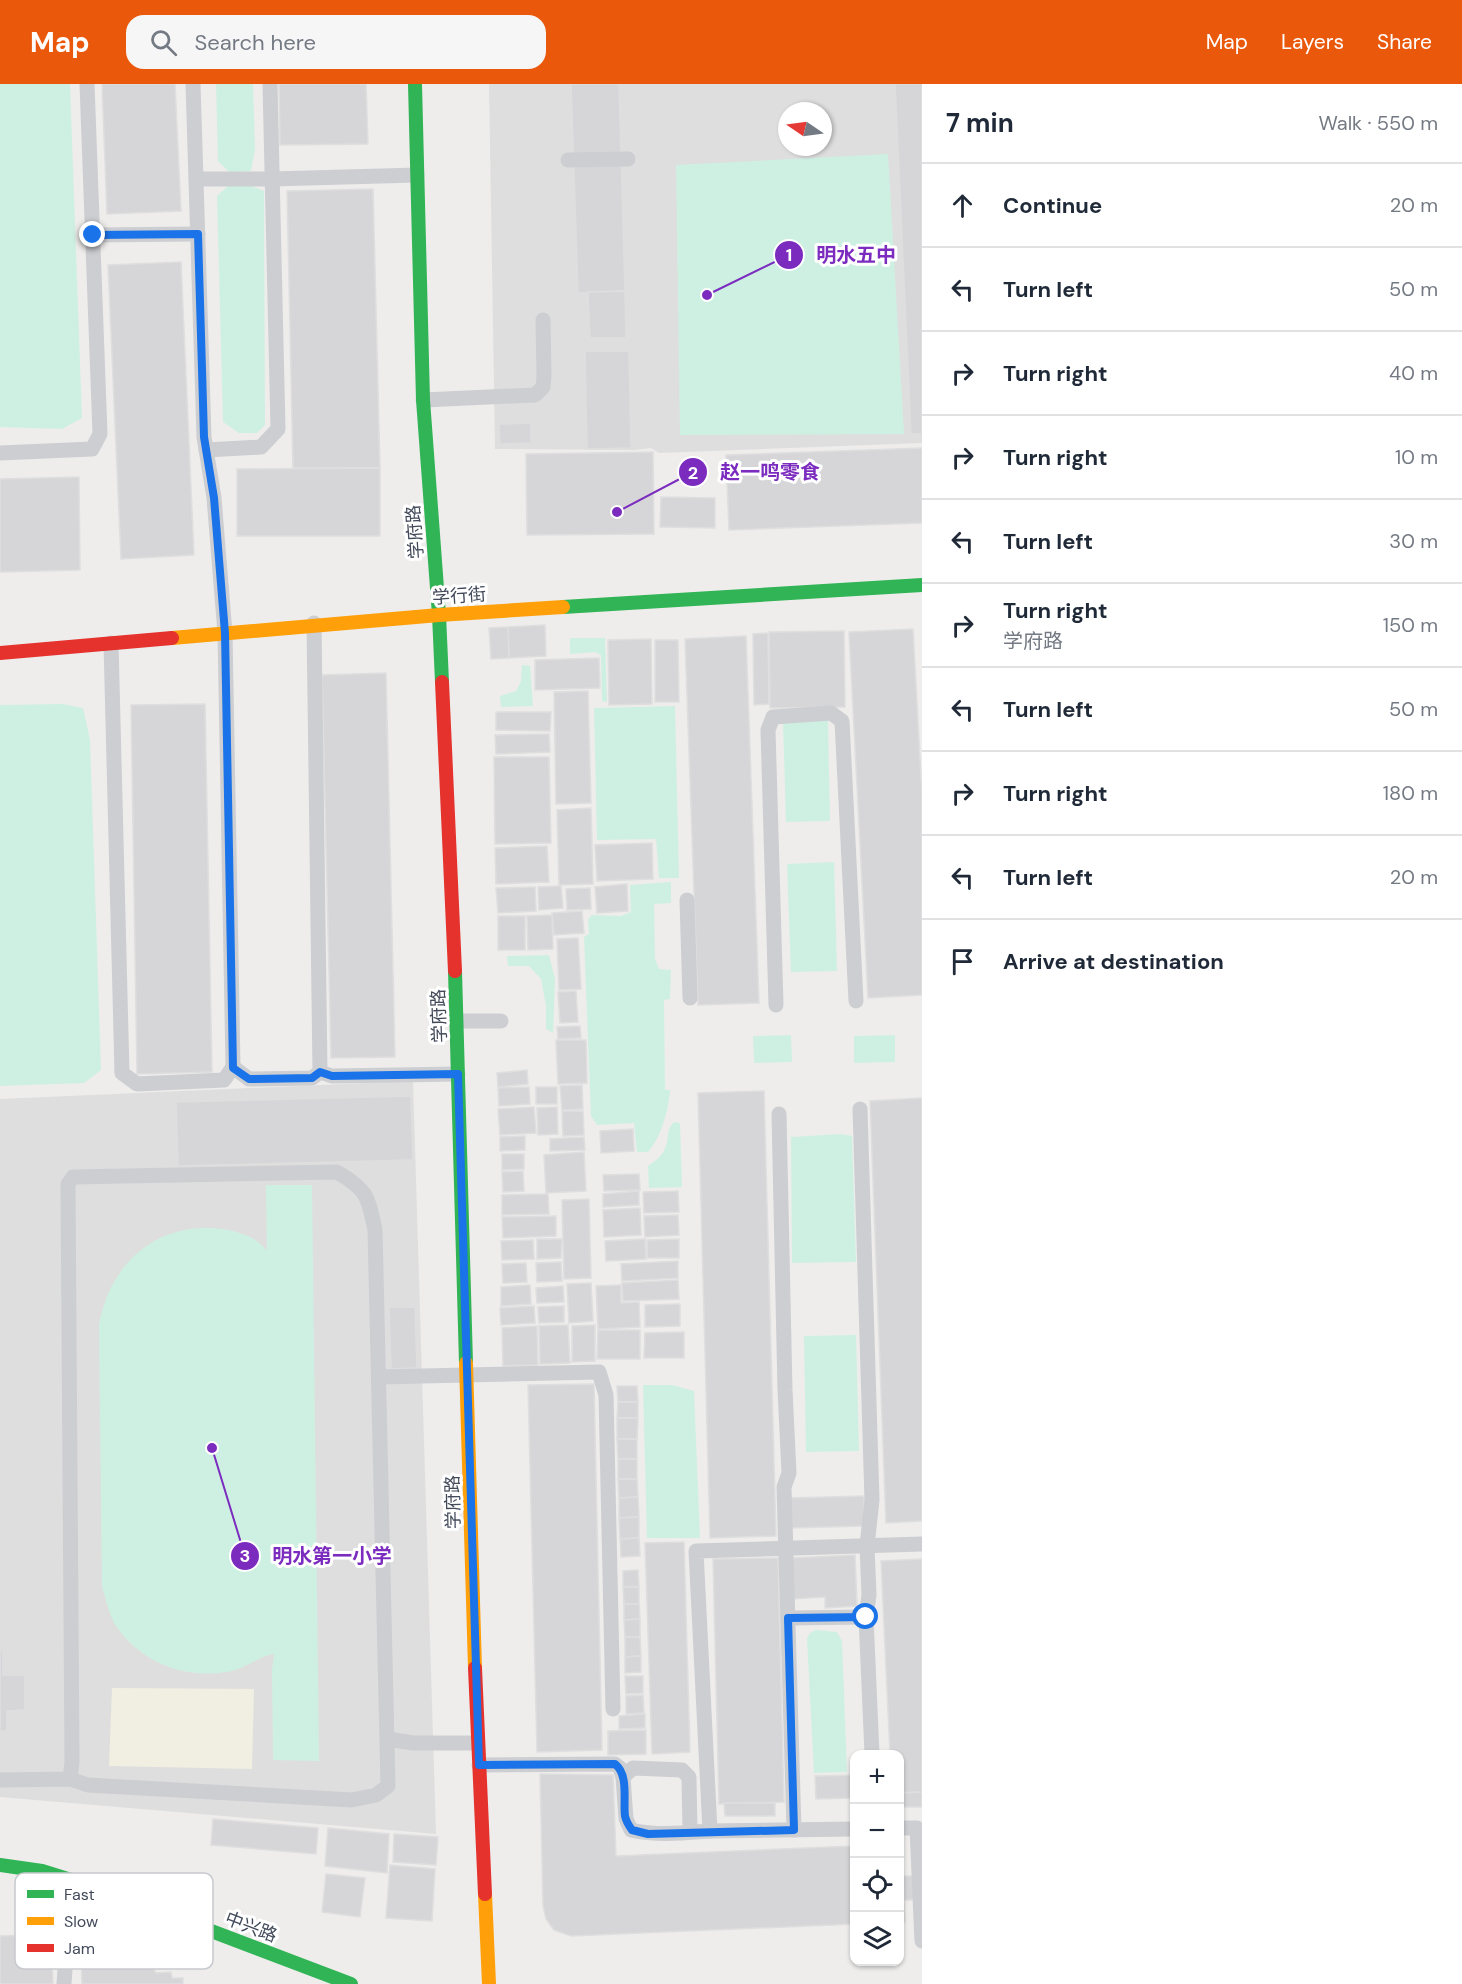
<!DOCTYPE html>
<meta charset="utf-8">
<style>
body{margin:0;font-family:"DM Sans","Noto Sans SC",sans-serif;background:#f6f6f7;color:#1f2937}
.controls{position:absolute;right:18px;bottom:18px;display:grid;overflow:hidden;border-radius:12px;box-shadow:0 2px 4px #0004}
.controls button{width:54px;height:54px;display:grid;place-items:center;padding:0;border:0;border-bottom:2px solid #e0e1e3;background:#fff;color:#1f2937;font:30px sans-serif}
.compass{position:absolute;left:778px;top:18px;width:54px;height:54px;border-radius:50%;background:#fff;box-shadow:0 2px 4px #0004;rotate:283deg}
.stop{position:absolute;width:18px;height:18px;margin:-14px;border:4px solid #1a73e8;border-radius:50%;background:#fff}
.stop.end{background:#1a73e8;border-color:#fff;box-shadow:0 2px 6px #0008}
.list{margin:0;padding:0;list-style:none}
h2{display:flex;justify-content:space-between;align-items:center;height:78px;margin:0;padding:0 24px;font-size:26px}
h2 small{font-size:20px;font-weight:400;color:#747a83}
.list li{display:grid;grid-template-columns:39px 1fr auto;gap:18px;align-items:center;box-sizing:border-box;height:84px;padding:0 24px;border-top:2px solid #e0e1e3}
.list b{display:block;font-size:22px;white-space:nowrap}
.list p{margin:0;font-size:20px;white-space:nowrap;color:#747a83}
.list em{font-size:20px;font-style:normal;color:#747a83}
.icon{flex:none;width:33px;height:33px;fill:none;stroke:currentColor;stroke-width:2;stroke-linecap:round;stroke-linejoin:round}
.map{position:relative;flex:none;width:922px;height:1900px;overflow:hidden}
header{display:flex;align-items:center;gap:36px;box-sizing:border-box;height:84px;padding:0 30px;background:#ea580c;color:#fff}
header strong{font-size:28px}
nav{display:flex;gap:33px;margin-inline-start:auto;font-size:21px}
.search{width:420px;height:54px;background:#f6f6f7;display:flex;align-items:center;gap:15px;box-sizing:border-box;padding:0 21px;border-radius:18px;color:#747a83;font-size:22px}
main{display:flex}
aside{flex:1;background:#fff}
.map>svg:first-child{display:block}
</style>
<header>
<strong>Map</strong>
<div class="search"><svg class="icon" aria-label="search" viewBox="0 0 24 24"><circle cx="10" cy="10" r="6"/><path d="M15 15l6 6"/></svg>Search here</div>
<nav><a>Map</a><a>Layers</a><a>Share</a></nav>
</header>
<main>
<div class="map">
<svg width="922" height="1900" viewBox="0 0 922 1900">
<rect width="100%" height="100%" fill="#eeedec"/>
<g fill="#dfdede" fill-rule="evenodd">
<path d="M489 0H922V359L659 369 651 364 635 366 495 365ZM787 27H823V63H787Z"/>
<polygon points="413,997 436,1750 0,1713 0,1015"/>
</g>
<g fill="#cef0e2">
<polygon points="0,0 70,0 82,334 62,345 0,343"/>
<polygon points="216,0 253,0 255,65 251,87 229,88 218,77"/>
<polygon points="888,70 904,350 680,351 676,81"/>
<polygon points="242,98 264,107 265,341 257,349 239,349 223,338 217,112 228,102"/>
<polygon points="570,554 605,554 607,618 602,617 601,571 595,568 570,570"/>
<polygon points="522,581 530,582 533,622 501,623 500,612 516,607 521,597"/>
<polygon points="63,620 83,624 90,656 101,986 84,999 0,1002 0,621"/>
<polygon points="675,622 679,794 659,794 656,755 597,756 594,624"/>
<polygon points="828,636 830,737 786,738 783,638"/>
<polygon points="834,778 837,887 791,888 787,780"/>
<path d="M671 798V819L654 820 655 875 659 885 671 886 670 915 664 916 665 1006H670C669 1025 661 1054 648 1068H637L634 1039 597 1041 591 1032 584 853 589 850 588 835 592 831 621 832 631 828 630 801Z"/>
<polygon points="549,871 555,895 553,949 546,945 546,922 541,895 529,882 508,882 507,872"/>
<polygon points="791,951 792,978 754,979 753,952"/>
<polygon points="895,951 895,978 854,979 854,952"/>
<path d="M674 1038 680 1039 682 1103 649 1104 648 1082C656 1077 663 1071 666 1062 669 1052 666 1046 674 1038Z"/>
<polygon points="841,1050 852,1052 856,1178 792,1179 791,1053"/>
<path d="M266 1101H312L319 1677 273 1676 272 1586 274 1570C259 1572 243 1586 226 1588 184 1595 140 1578 116 1542 109 1531 106 1515 102 1503L99 1241C110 1177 161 1134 228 1146 243 1149 259 1155 267 1167Z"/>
<polygon points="856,1251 859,1367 806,1368 804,1252"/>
<polygon points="643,1301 672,1301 694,1307 700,1454 647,1454"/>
<polygon points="816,1546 837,1548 842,1557 847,1688 814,1689 807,1555 810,1549"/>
</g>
<polygon fill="#f1efe2" points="112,1604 254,1605 252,1685 109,1682"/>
<g fill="#d6d6d8" stroke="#dfdedf" stroke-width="1.5">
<polygon points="102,0 175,0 181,127 107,130"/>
<polygon points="279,0 366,0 368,60 280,61"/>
<polygon points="571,0 619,0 625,207 578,209"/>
<polygon points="895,0 922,0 922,350 911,350"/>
<polygon points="373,105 380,384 293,384 287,107"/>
<polygon points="181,178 194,471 121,475 108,181"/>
<polygon points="625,207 626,254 590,254 588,208"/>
<polygon points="585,267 629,267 631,364 587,365"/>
<polygon points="531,339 531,359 500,360 499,340"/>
<polygon points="922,364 922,439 729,446 726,371"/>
<polygon points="653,368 654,450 527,451 526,370"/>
<polygon points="380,384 380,452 237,452 237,385"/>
<polygon points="79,393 80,486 0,488 0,395"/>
<polygon points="661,413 715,414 715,444 660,443"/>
<polygon points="545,541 546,572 509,574 508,543"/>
<polygon points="508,543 509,574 491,575 489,544"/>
<polygon points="913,545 922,711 922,911 868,914 849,548"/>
<polygon points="844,547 845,623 770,624 769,548"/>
<polygon points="768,549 769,620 754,621 753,550"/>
<polygon points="746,552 759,919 698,921 685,555"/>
<polygon points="651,555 652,620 609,621 608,556"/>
<polygon points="655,556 678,556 679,618 655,618"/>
<polygon points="599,574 600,604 535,606 535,576"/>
<polygon points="386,589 395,973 331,974 322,591"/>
<polygon points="588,607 591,719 556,720 554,608"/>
<polygon points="205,620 212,988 137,990 131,621"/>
<polygon points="496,628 551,628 550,647 496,646"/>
<polygon points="549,650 550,668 496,670 495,651"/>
<polygon points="494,673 549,673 551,759 495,760"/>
<polygon points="591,724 593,800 559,801 557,726"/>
<polygon points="652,759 653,795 597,797 595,761"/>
<polygon points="547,762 549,798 496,800 495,764"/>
<polygon points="627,800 628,827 597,829 595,803"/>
<polygon points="561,802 563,824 539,826 538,803"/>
<polygon points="535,803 536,827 498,829 496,804"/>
<polygon points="590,804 591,825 567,826 566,805"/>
<polygon points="582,827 584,849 554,851 552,829"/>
<polygon points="552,831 553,865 528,866 527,832"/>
<rect x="498" y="832" width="27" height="34"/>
<polygon points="578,854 581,905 559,906 557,855"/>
<polygon points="576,907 578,938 560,939 558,908"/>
<polygon points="580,942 581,954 558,955 557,943"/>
<polygon points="556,956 586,956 587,999 558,1000"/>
<polygon points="527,986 528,1000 498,1003 497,989"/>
<polygon points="582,1001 583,1025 562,1026 560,1002"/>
<polygon points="529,1003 530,1020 499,1022 498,1004"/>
<rect x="536" y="1003" width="21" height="17"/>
<polygon points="764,1007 776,1452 710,1454 698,1009"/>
<polygon points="411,1012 413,1076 178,1082 176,1018"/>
<polygon points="922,1014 922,1437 886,1439 870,1017"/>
<polygon points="534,1023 536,1049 500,1051 498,1025"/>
<polygon points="557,1023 558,1050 538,1051 537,1024"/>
<polygon points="562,1027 583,1027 584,1051 563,1052"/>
<polygon points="633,1045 634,1067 601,1069 600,1047"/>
<polygon points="525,1052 525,1066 500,1067 500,1053"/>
<polygon points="584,1053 585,1066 550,1067 550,1055"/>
<polygon points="584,1068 586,1107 546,1109 544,1071"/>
<polygon points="502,1070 524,1070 524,1085 502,1086"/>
<polygon points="523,1087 524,1107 503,1108 502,1088"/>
<polygon points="639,1090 640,1106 604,1107 603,1091"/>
<polygon points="639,1107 639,1121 603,1123 603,1110"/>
<polygon points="678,1107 679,1128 644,1129 643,1108"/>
<polygon points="548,1110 549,1130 502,1131 502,1111"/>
<polygon points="589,1115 591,1194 564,1195 562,1116"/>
<polygon points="640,1124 641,1151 604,1153 603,1126"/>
<polygon points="678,1131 679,1151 645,1153 644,1132"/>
<polygon points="556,1132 556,1152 503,1154 502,1133"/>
<polygon points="537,1155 562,1155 561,1174 537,1175"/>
<polygon points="645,1155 646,1175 606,1177 605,1157"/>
<polygon points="679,1155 679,1174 647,1174 647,1156"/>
<polygon points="533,1156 534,1175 502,1176 501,1157"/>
<polygon points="678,1177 678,1194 622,1197 621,1180"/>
<polygon points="561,1178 562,1197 537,1198 536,1179"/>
<polygon points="526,1179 527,1198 503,1199 502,1180"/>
<polygon points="678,1196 679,1215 623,1217 622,1199"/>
<polygon points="591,1199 593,1237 569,1239 567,1200"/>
<polygon points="530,1201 531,1220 501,1222 501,1203"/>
<polygon points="621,1201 621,1219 639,1218 640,1243 598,1245 596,1202"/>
<polygon points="563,1202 564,1218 537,1219 536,1204"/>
<polygon points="680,1220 680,1242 645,1243 645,1221"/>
<polygon points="534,1222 535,1239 501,1241 500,1224"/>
<polygon points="564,1222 564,1238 539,1239 538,1223"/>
<polygon points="389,1223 415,1223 417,1284 391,1285"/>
<polygon points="568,1241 570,1279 540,1280 539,1242"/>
<polygon points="595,1241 595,1277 572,1278 572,1242"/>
<polygon points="537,1242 538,1281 503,1282 502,1244"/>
<polygon points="598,1246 640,1246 640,1275 597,1275"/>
<polygon points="684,1248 684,1274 644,1274 645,1249"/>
<polygon points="594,1300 602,1666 537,1668 528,1301"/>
<polygon points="617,1302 637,1302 638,1318 618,1318"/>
<polygon points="618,1318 638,1318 638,1334 617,1334"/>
<polygon points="617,1334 638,1334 637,1355 617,1355"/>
<polygon points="617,1355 637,1355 637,1375 618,1375"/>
<rect x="618" y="1375" width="19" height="20"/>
<polygon points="618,1395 637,1395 638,1413 619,1414"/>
<polygon points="864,1412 864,1442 789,1444 788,1414"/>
<polygon points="638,1413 639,1433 619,1434 619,1414"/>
<polygon points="639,1433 639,1454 620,1455 619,1434"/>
<polygon points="639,1454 640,1472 621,1473 620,1455"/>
<polygon points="684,1458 690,1668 652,1670 645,1459"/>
<polygon points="855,1471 857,1522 825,1524 825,1513 793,1515 792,1474"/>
<polygon points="778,1474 784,1718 719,1720 713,1475"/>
<polygon points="922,1475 922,1708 900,1709 900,1670 890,1670 881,1477"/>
<polygon points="638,1486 639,1503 623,1503 623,1487"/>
<polygon points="623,1503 639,1503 639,1520 624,1520"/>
<polygon points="624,1520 639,1520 640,1535 624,1536"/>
<polygon points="640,1535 640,1553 625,1553 624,1536"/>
<polygon points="625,1553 640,1553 641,1572 625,1573"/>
<polygon points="0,1567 3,1567 3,1591 25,1591 25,1626 7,1627 7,1647 0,1647"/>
<polygon points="641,1572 641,1588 625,1589 625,1573"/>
<polygon points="625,1592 643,1592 643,1609 626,1610"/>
<polygon points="643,1611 644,1629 626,1630 626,1612"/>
<polygon points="645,1630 645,1644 619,1645 619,1632"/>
<polygon points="646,1646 646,1670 608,1671 608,1647"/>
<polygon points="540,1690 613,1691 616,1772 854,1762 854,1840 571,1852 554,1846 546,1835 543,1822"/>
<polygon points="854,1691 854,1714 816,1715 815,1692"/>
<polygon points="922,1708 922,1723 900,1723 900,1709"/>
<polygon points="724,1719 775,1719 775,1732 725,1732"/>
<polygon points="213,1735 318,1744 316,1770 211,1761"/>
<polygon points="328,1744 389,1750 387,1789 325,1782"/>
<polygon points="394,1750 438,1753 436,1781 393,1778"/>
<polygon points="900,1760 901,1760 905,1838 900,1838"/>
<polygon points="390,1781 435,1785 432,1837 386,1834"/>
<polygon points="326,1790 365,1794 360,1833 322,1828"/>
<polygon points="903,1792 922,1792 922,1816 904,1816"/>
<polygon points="51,1850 53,1900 0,1900 0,1852"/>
<polygon points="81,1871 94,1871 95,1879 115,1878 116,1884 152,1882 156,1889 171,1888 172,1894 183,1894 183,1900 82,1900"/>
</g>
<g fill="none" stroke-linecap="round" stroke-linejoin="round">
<g stroke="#cdced2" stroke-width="15">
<polyline points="568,76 628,75"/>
<polyline points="196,95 272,95 417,91"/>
<polyline points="92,151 198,150"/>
<polyline points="423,316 535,311 543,303 544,292 543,236"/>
<polyline points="206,366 261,363 278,345 270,0"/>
<polyline points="0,369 92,365 100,350 87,0"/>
<polyline points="314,539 320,988 332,992 458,990"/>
<polyline points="111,559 122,989 137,1000 224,996 233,983 225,549 214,414 204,353 193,0"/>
<polyline points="687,816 690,914"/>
<polyline points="776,921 768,646 773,633 831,629 842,637 856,917"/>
<polyline points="457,937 501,937"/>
<polyline points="233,983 249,995 312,994 320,988"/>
<polyline points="860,1025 872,1416 867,1462 869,1511 866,1533 872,1670"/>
<polyline points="779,1030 785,1306 789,1389 784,1403 794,1746"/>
<polyline points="379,1293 599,1288 606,1311 613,1625"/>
<polyline points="788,1534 866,1533"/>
<polyline points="388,1655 413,1659 477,1659"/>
<polyline points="479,1681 615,1680 620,1684 623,1693"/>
<path d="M0 1696 70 1695 88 1701 352 1716 376 1711 388 1702 375 1146C368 1113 368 1106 337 1088L73 1093 68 1100 72 1678 70 1695"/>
<polyline points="900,1744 917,1744 922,1857"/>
<polyline points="710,1747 696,1467 922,1460"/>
<path d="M690 1748 689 1693 682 1686 633 1684 623 1693 626 1735 631 1746C657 1752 684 1749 710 1747L854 1745"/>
<polyline points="64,1900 71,1796"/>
</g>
<g stroke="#30b455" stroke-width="14">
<polyline points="415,0 423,316 439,531 442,598"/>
<polyline points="563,523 922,501"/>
<polyline points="455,887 466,1279"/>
<polyline points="0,1781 42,1787 106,1807 351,1900"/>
</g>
<g stroke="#ff9f0a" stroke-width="14">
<polyline points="172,554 439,531 563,523"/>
<polyline points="466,1279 475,1584"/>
<polyline points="485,1810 489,1900"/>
</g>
<g stroke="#e5322d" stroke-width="14">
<polyline points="0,569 172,554"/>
<polyline points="442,598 455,887"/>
<polyline points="475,1584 485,1810"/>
</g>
</g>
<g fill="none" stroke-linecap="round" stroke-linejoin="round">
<path stroke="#1a73e8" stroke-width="8" d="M93 151 198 150 204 353 214 414 225 549 233 984 249 995 312 994 320 988 332 992 458 990 479 1681 615 1680C629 1691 623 1716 625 1732 626 1737 629 1742 632 1746L648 1750 794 1746 788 1534 866 1533"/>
</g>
<g text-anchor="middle" stroke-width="6" stroke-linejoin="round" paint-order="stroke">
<g font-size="18" fill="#424a5a" stroke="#fff">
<text transform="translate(415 448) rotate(-94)" y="6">学府路</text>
<text transform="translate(459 512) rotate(-4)" y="6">学行街</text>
<text transform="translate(439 932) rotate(-92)" y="6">学府路</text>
<text transform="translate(453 1418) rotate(-91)" y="6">学府路</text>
<text transform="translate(251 1843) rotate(21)" y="6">中兴路</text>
</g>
</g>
<rect x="15" y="1789" width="198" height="96" rx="9" fill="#fff" stroke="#c6c9ce" stroke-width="1.5"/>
<rect x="27" y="1806" width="27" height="8" fill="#30b455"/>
<rect x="27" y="1833" width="27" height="8" fill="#ff9f0a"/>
<rect x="27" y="1860" width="27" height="8" fill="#e5322d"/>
<g font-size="16" fill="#424a5a">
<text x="64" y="1816">Fast</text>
<text x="64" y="1843">Slow</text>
<text x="64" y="1870">Jam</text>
</g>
<path fill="none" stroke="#7b2cbf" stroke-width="2" d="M707 211L789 171M617 428L693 388M212 1364L245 1472"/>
<g fill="#7b2cbf" stroke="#fff" stroke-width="2">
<circle cx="707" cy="211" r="6"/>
<circle cx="617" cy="428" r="6"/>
<circle cx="212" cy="1364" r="6"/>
<circle cx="789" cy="171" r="15"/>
<circle cx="693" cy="388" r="15"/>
<circle cx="245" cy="1472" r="15"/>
</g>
<g font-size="18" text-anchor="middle" font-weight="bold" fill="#fff">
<text x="789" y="177">1</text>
<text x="693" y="395">2</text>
<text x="245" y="1478">3</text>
</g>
<g font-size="20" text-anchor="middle" font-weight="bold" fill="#7b2cbf" stroke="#fff" stroke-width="6" stroke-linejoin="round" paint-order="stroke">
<text x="856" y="178">明水五中</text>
<text x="770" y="395">赵一鸣零食</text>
<text x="332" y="1479">明水第一小学</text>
</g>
</svg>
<div class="controls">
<button>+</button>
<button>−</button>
<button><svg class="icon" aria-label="locate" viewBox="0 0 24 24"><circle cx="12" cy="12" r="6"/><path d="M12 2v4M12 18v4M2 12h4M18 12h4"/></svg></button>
<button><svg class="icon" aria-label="layers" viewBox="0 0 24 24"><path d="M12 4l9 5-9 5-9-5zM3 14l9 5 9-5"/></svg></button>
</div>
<svg class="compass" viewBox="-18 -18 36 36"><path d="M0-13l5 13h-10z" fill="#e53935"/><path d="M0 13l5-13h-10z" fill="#747a83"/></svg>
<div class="stop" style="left:866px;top:1533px"></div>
<div class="stop end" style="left:93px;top:151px"></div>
</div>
<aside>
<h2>7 min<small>Walk · 550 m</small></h2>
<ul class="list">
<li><svg class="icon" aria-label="ahead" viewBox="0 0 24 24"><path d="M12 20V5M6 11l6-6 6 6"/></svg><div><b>Continue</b></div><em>20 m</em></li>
<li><svg class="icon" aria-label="left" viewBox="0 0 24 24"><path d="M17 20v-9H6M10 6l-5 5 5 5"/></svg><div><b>Turn left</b></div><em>50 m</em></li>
<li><svg class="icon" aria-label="right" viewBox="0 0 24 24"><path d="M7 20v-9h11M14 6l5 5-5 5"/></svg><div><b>Turn right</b></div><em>40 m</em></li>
<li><svg class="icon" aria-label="right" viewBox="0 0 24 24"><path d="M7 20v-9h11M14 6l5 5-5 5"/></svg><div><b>Turn right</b></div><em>10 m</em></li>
<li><svg class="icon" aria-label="left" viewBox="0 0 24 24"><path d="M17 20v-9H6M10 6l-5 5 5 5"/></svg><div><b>Turn left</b></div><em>30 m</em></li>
<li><svg class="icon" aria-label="right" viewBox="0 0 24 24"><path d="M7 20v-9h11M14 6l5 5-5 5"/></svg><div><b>Turn right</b><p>学府路</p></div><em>150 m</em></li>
<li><svg class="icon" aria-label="left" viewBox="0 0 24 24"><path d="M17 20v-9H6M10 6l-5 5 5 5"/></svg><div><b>Turn left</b></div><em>50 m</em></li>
<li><svg class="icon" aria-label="right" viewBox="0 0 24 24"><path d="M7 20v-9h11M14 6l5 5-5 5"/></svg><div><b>Turn right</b></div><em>180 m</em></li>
<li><svg class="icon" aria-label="left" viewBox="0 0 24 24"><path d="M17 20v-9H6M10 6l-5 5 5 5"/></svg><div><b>Turn left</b></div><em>20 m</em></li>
<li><svg class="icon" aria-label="arrive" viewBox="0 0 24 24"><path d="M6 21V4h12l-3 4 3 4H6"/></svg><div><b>Arrive at destination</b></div></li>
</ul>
</aside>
</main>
